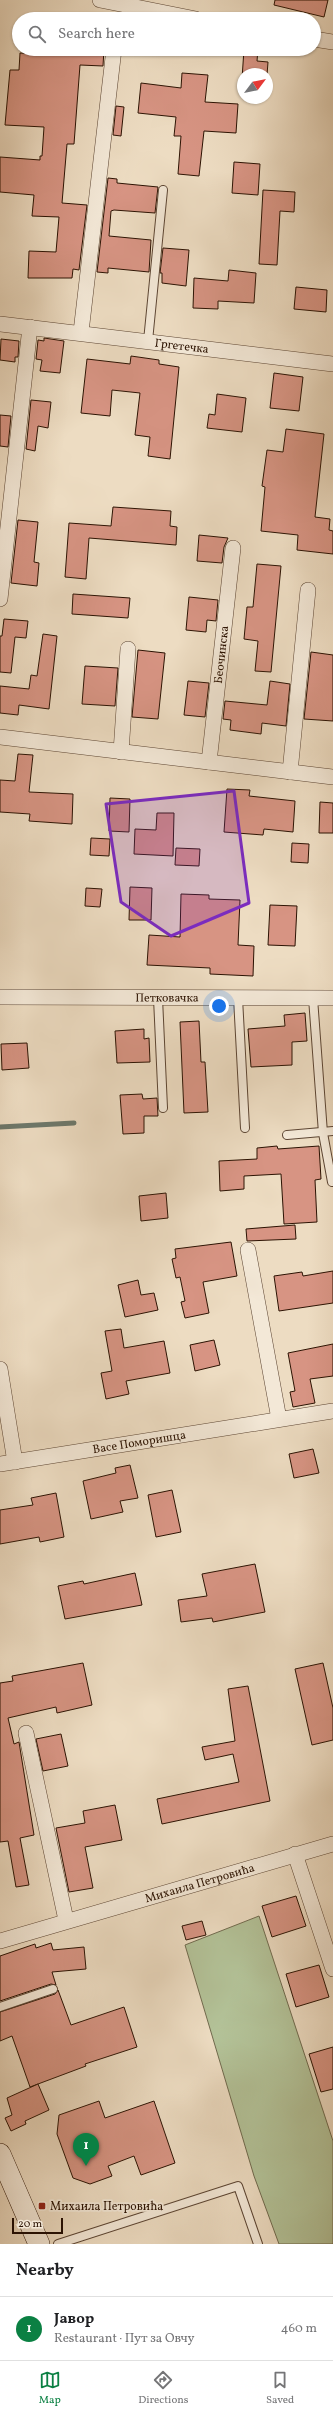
<!DOCTYPE html>
<meta charset="utf-8">
<style>
body{margin:0;font-family:Vollkorn,serif;background:#f6f6f6;color:#202124}
.compass{position:absolute;left:237px;top:68px;width:36px;height:36px;border-radius:50%;background:#fff;box-shadow:0 1px 3px #0004;rotate:58deg}
.scale{position:absolute;left:12px;bottom:10px;width:51px;box-sizing:border-box;padding-left:4px;border:2px solid #2c1303;border-top:0;font-size:11px;line-height:14px;white-space:nowrap;color:#2c1303;-webkit-text-stroke:3px #f3e8d7;paint-order:stroke}
.you{position:absolute;left:219px;top:1006px;width:14px;height:14px;margin:-10px;border:3px solid #fff;border-radius:50%;background:#1a73e8;box-shadow:0 0 0 6px #1a73e833}
.badge{display:grid;place-items:center;width:26px;height:26px;border-radius:50%;background:#0b8043;color:#fff;font-size:13px;font-weight:700}
.pin{position:absolute;translate:-50% -33px;filter:drop-shadow(0 1px 2px #0008)}
.pin::after{content:'';position:absolute;top:21px;width:14px;height:12px;background:inherit;clip-path:polygon(0 0,100% 0,50% 100%)}
.list{margin:0;padding:0;list-style:none}
h2{display:flex;justify-content:space-between;align-items:center;height:52px;margin:0;padding:0 16px;font-size:17px}
h2 small{font-size:13px;font-weight:400;color:#757577}
.list li{display:grid;grid-template-columns:26px 1fr auto;gap:12px;align-items:center;box-sizing:border-box;height:64px;padding:0 16px;border-top:1px solid #e0e0e0}
.list b{display:block;font-size:15px;white-space:nowrap}
.list p{margin:0;font-size:13px;white-space:nowrap;color:#757577}
.list em{font-size:13px;font-style:normal;color:#757577}
.icon{flex:none;width:22px;height:22px;fill:none;stroke:currentColor;stroke-width:2;stroke-linecap:round;stroke-linejoin:round}
.map{position:relative;flex:none;width:333px;height:2244px;overflow:hidden}
.search{position:absolute;background:#fff;box-shadow:0 1px 3px #0004;left:12px;right:12px;top:12px;height:44px;display:flex;align-items:center;gap:10px;box-sizing:border-box;padding:0 14px;border-radius:22px;color:#757577;font-size:15px}
.sheet{height:116px;background:#fff}
nav{display:flex;justify-content:space-around;align-items:center;box-sizing:border-box;height:56px;border-top:1px solid #e0e0e0;background:#fff;font-size:11px;color:#757577}
nav a{display:grid;justify-items:center;gap:2px}
nav .on{color:#0b8043}
.map>svg:first-child{display:block}
</style>
<div class="map">
<svg width="333" height="2244" viewBox="0 0 333 2244">
<rect width="100%" height="100%" fill="#eddcc2"/>
<filter id="stains"><feTurbulence type="fractalNoise" baseFrequency=".005" numOctaves="4"/><feColorMatrix values="0 0 0 0 .2 0 0 0 0 .09 0 0 0 0 .02 0 0 0 .5 -.17"/></filter>
<radialGradient id="worn" r=".72"><stop offset=".6" stop-color="#630" stop-opacity="0"/><stop offset="1" stop-color="#630" stop-opacity=".3"/></radialGradient>
<polygon fill="#b3c298" stroke="#706a4e" points="259,1916 333,2141 333,2244 279,2244 254,2176 185,1945"/>
<g fill="none" stroke-linecap="round" stroke-linejoin="round">
<polyline stroke="#6d786b" stroke-width="5" points="0,1127 74,1123"/>
</g>
<g fill="#d79483" stroke="#2c1303">
<polygon points="275,0 328,0 324,17 274,5"/>
<polygon points="51,49 104,49 103,66 80,65 74,144 67,144 62,203 87,205 79,270 73,269 72,278 28,278 29,251 56,252 59,217 32,216 34,195 0,192 0,157 40,160 40,156 42,156 44,127 5,125 10,70 19,70 20,53 50,55"/>
<polygon points="244,49 258,49 257,61 268,62 267,75 243,74 243,94 241,94"/>
<polygon points="182,73 208,75 205,102 238,104 236,133 204,131 199,176 178,174 181,136 174,136 176,117 138,113 141,83 181,88"/>
<polygon points="116,106 124,107 121,136 113,135"/>
<polygon points="234,162 260,164 258,195 232,193"/>
<polygon points="108,178 117,179 117,183 158,187 155,213 114,210 111,211 109,236 151,240 149,272 108,268 108,273 97,272"/>
<polygon points="263,190 295,192 294,212 280,211 277,265 259,264"/>
<polygon points="163,248 189,250 186,286 162,283 162,273 160,273"/>
<polygon points="229,270 256,273 254,303 218,301 218,309 193,308 194,278 228,281"/>
<polygon points="296,287 327,290 326,312 294,309"/>
<polygon points="44,338 64,341 60,373 40,371 42,360 36,359 38,340 44,341"/>
<polygon points="1,339 19,341 18,357 15,357 15,362 0,360"/>
<polygon points="131,356 159,360 159,364 179,367 170,459 148,456 150,437 135,435 140,393 112,390 110,416 81,413 87,359 130,364"/>
<polygon points="274,373 303,377 299,411 270,408"/>
<polygon points="217,394 246,398 242,432 207,428 209,414 215,415"/>
<polygon points="31,400 51,402 48,428 38,426 35,451 26,449"/>
<polygon points="0,415 11,416 8,447 0,446"/>
<polygon points="286,429 324,434 315,517 330,519 329,530 333,531 333,554 297,550 298,535 261,531 265,487 262,486 267,450 283,452"/>
<polygon points="113,507 171,511 170,526 177,527 176,545 89,538 86,579 65,577 69,523 111,526"/>
<polygon points="18,520 38,522 34,562 39,563 37,586 11,583"/>
<polygon points="199,535 228,538 224,547 222,563 197,561"/>
<polygon points="257,564 281,566 271,672 255,671 258,641 244,639 247,607 253,607"/>
<polygon points="73,594 130,598 128,618 72,614"/>
<polygon points="189,597 218,600 216,621 207,620 206,632 186,630"/>
<polygon points="4,619 28,621 26,638 15,637 11,673 0,672 0,636 2,636"/>
<polygon points="43,634 57,636 49,709 19,705 18,715 0,713 0,686 29,689 31,675 37,676"/>
<polygon points="138,650 165,653 158,719 132,717"/>
<polygon points="311,652 333,655 333,721 304,719"/>
<polygon points="85,666 118,668 115,706 82,704"/>
<polygon points="188,681 209,683 205,717 184,715"/>
<polygon points="270,681 290,684 286,726 262,723 261,734 230,730 231,720 223,719 225,701 267,705"/>
<polygon points="18,754 33,755 29,792 73,794 72,824 29,821 30,814 0,812 0,780 15,781"/>
<polygon points="227,789 250,790 249,796 295,801 293,832 264,829 263,835 224,832"/>
<polygon points="110,798 130,799 129,832 109,831"/>
<polygon points="320,802 333,803 333,833 319,833"/>
<polygon points="157,813 174,813 173,856 134,854 135,829 156,830"/>
<polygon points="91,838 110,839 109,856 90,855"/>
<polygon points="292,843 309,844 308,863 291,862"/>
<polygon points="176,848 200,849 199,866 175,865"/>
<polygon points="130,887 152,888 151,920 129,920"/>
<polygon points="86,888 102,889 100,907 85,906"/>
<polygon points="181,894 209,895 209,899 240,900 238,945 254,946 253,976 210,974 210,968 147,965 149,935 180,937"/>
<polygon points="270,905 297,906 295,946 268,945"/>
<polygon points="305,1013 307,1041 292,1042 292,1065 251,1067 248,1029 285,1026 284,1015"/>
<polygon points="199,1021 201,1062 205,1062 208,1112 184,1113 180,1022"/>
<polygon points="144,1029 144,1039 149,1038 150,1062 117,1063 115,1031"/>
<polygon points="27,1043 29,1068 2,1070 1,1044"/>
<polygon points="142,1094 143,1099 157,1098 158,1116 144,1116 144,1133 123,1134 120,1095"/>
<polygon points="277,1146 278,1149 319,1146 321,1179 315,1180 317,1222 284,1224 281,1174 244,1176 244,1189 220,1191 219,1161 257,1159 257,1148"/>
<polygon points="166,1193 168,1218 141,1221 139,1196"/>
<polygon points="295,1225 296,1239 247,1241 246,1229"/>
<polygon points="231,1242 237,1276 203,1282 209,1313 185,1318 181,1302 185,1301 180,1277 176,1278 172,1259 176,1258 175,1249"/>
<polygon points="333,1271 333,1303 279,1311 274,1276 302,1272 303,1276"/>
<polygon points="138,1280 141,1295 154,1293 158,1310 125,1317 118,1285"/>
<polygon points="121,1329 124,1348 164,1341 170,1373 126,1381 129,1394 106,1399 101,1373 112,1371 105,1331"/>
<polygon points="214,1340 220,1365 195,1371 190,1345"/>
<polygon points="333,1344 333,1376 310,1379 315,1403 293,1407 290,1392 295,1391 288,1353"/>
<polygon points="313,1449 319,1473 294,1478 289,1454"/>
<polygon points="130,1465 138,1498 120,1501 123,1512 91,1519 83,1481 116,1473 115,1468"/>
<polygon points="172,1490 181,1532 156,1537 148,1495"/>
<polygon points="56,1493 64,1537 40,1542 39,1537 0,1544 0,1510 33,1505 31,1498"/>
<polygon points="255,1564 265,1612 213,1622 212,1618 181,1622 178,1600 207,1596 202,1574"/>
<polygon points="135,1573 142,1605 65,1619 58,1586 83,1581 84,1584"/>
<polygon points="83,1663 92,1705 57,1713 56,1707 8,1718 14,1744 19,1742 34,1835 20,1838 29,1885 16,1887 8,1841 0,1842 0,1683 13,1681 12,1676"/>
<polygon points="323,1663 333,1708 333,1740 312,1745 295,1669"/>
<polygon points="248,1686 270,1801 162,1824 157,1799 239,1782 233,1754 205,1760 202,1747 235,1741 228,1689"/>
<polygon points="61,1734 68,1766 43,1771 36,1739"/>
<polygon points="115,1805 122,1840 85,1847 93,1888 69,1892 56,1828 85,1823 83,1811"/>
<polygon points="296,1896 306,1926 272,1937 262,1906"/>
<polygon points="202,1921 206,1935 186,1940 182,1926"/>
<polygon points="51,1943 53,1950 84,1947 86,1969 52,1972 56,1985 51,1984 0,2001 0,1956 35,1944 36,1948"/>
<polygon points="319,1965 329,1997 296,2007 286,1974"/>
<polygon points="58,1990 71,2025 124,2007 137,2047 85,2064 86,2066 30,2087 12,2036 0,2041 0,2012 55,1994"/>
<polygon points="333,2047 333,2089 321,2092 309,2054"/>
<polygon points="38,2084 49,2110 25,2121 26,2124 11,2131 5,2118 12,2115 7,2098"/>
<polygon points="99,2101 105,2118 154,2101 175,2163 141,2175 134,2156 108,2166 112,2176 90,2184 73,2178 57,2134 59,2115"/>
</g>
<g fill="none" stroke-linecap="round" stroke-linejoin="round">
<defs>
<g id="lane">
<polyline points="148,341 163,190"/>
<polyline points="158,998 163,1108"/>
<polyline points="238,998 245,1128"/>
<polyline points="313,998 323,1133 332,1182"/>
<polyline points="287,1135 333,1131"/>
<polyline points="0,2007 53,1989"/>
<polyline points="58,2244 238,2186 258,2244"/>
</g>
<g id="street">
<polyline points="100,0 196,19"/>
<polyline points="314,39 333,42"/>
<path id="s1" d="M0 324 333 364"/>
<polyline points="81,332 114,49"/>
<polyline points="0,599 30,327"/>
<polyline points="0,737 333,777"/>
<polyline points="121,752 128,649"/>
<path id="s2" d="M209 762 233 548"/>
<polyline points="290,772 308,590"/>
<path id="s3" d="M0 997 333 998"/>
<polyline points="248,1250 279,1419"/>
<polyline points="0,1369 15,1462"/>
<path id="s4" d="M0 1464 333 1411"/>
<polyline points="26,1733 66,1920"/>
<polyline points="295,1854 333,1969"/>
<path id="s5" d="M0 1941 333 1844"/>
</g>
<polyline id="secondary" points="0,2154 39,2244"/>
</defs>
<use href="#lane" stroke="#5c4533" stroke-width="10"/>
<use href="#street" stroke="#5c4533" stroke-width="16"/>
<use href="#secondary" stroke="#2c1303" stroke-width="22"/>
<use href="#lane" stroke="#f3e8d7" stroke-width="8"/>
<use href="#street" stroke="#f3e8d7" stroke-width="15"/>
<use href="#secondary" stroke="#f3e8d7" stroke-width="21"/>
</g>
<path fill="#7b2cbf" fill-opacity="0.2" stroke="#7b2cbf" stroke-width="3" stroke-linejoin="round" d="M234 791 249 903 171 936 121 902 106 804Z"/>
<rect fill="#8f2418" stroke="#f3e8d7" stroke-width="1.5" x="38" y="2202" width="8" height="8" rx="2"/>
<g text-anchor="middle" stroke-width="3.5" stroke-linejoin="round" paint-order="stroke">
<g font-size="12" fill="#2c1303" stroke="#f3e8d7">
<text dy="4" stroke="none"><textPath href="#s1" startOffset="183">Гргетечка</textPath></text>
<text dy="4" stroke="none"><textPath href="#s2" startOffset="108">Беочинска</textPath></text>
<text dy="4" stroke="none"><textPath href="#s3" startOffset="167">Петковачка</textPath></text>
<text dy="4" stroke="none"><textPath href="#s4" startOffset="141">Васе Поморишца</textPath></text>
<text dy="4" stroke="none"><textPath href="#s5" startOffset="208">Михаила Петровића</textPath></text>
</g>
<g font-size="12" fill="#2c1303" stroke="#f3e8d7" text-anchor="start">
<text x="50" y="2210">Михаила Петровића</text>
</g>
</g>
<rect width="100%" height="100%" filter="url(#stains)"/>
<rect width="100%" height="100%" fill="url(#worn)"/>
</svg>
<svg class="compass" viewBox="-18 -18 36 36"><path d="M0-13l5 13h-10z" fill="#e53935"/><path d="M0 13l5-13h-10z" fill="#757577"/></svg>
<div class="scale">20 m</div>
<div class="you"></div>
<div class="pin badge" style="left:86px;top:2166px">1</div>
<div class="search"><svg class="icon" aria-label="search" viewBox="0 0 24 24"><circle cx="10" cy="10" r="6"/><path d="M15 15l6 6"/></svg>Search here</div>
</div>
<section class="sheet">
<h2>Nearby<small></small></h2>
<ul class="list">
<li><span class="badge">1</span><div><b>Јавор</b><p>Restaurant · Пут за Овчу</p></div><em>460 m</em></li>
</ul>
</section>
<nav>
<a class="on"><svg class="icon" aria-label="map" viewBox="0 0 24 24"><path d="M3 6l6-2 6 2 6-2v14l-6 2-6-2-6 2zM9 4v14M15 6v14"/></svg>Map</a>
<a><svg class="icon" aria-label="directions" viewBox="0 0 24 24"><path d="M12 3l9 9-9 9-9-9zM9 14v-3h6M13 9l2 2-2 2"/></svg>Directions</a>
<a><svg class="icon" aria-label="saved" viewBox="0 0 24 24"><path d="M7 4h10v16l-5-4-5 4z"/></svg>Saved</a>
</nav>
